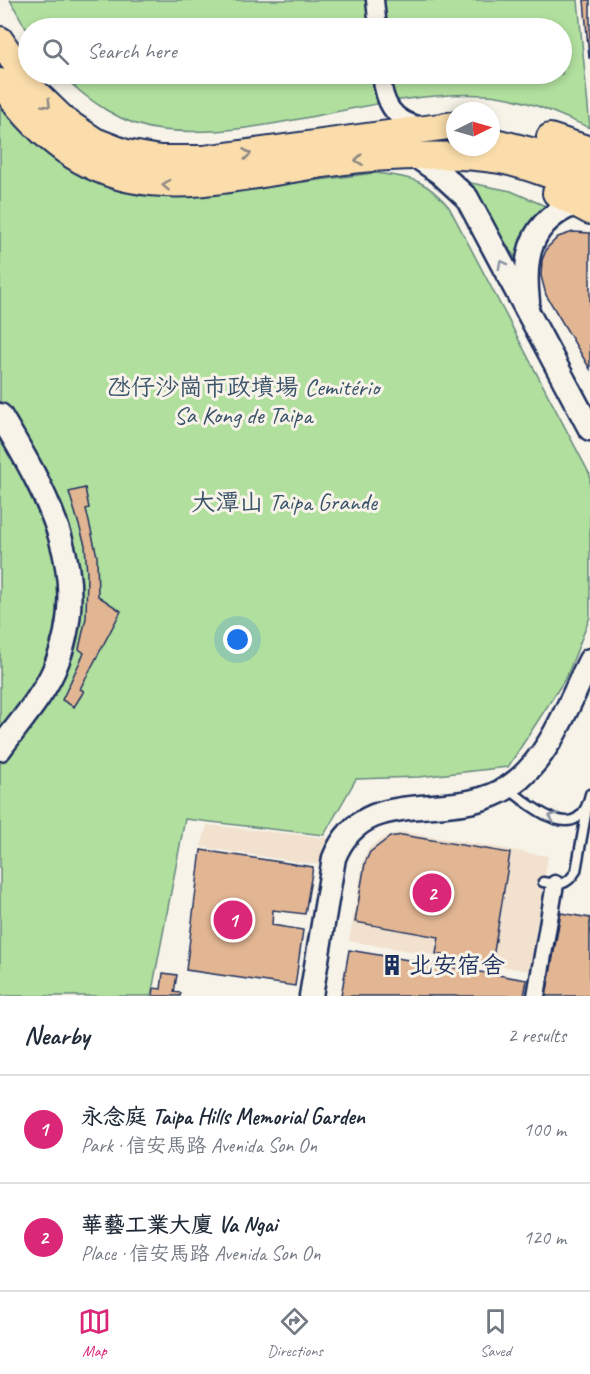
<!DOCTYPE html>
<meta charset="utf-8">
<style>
body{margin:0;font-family:Caveat,"LXGW WenKai TC",sans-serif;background:#f2f2f3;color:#1f2937}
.compass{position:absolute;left:446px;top:102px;width:54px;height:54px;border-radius:50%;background:#fff;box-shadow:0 3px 9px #0003;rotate:85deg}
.you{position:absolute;left:238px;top:640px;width:21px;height:21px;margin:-15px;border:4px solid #fff;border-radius:50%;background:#1a73e8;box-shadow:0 0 0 9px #1a73e833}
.badge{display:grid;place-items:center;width:39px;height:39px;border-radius:50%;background:#db2777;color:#fff;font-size:20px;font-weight:700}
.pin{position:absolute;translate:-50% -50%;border:3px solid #fff;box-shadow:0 2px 6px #0006}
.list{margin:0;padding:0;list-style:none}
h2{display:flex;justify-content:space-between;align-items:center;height:78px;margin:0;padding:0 24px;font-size:26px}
h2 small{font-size:20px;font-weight:400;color:#747a83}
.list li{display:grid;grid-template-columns:39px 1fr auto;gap:18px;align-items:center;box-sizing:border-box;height:108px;padding:0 24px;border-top:2px solid #e0e1e3}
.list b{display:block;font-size:22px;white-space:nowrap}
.list p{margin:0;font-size:20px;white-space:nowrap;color:#747a83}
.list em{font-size:20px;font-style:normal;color:#747a83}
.icon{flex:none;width:33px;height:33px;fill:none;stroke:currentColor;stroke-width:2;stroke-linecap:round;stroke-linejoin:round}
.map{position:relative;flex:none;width:590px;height:996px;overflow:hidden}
.search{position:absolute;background:#fff;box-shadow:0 3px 9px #0003;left:18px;right:18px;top:18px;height:66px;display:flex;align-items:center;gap:15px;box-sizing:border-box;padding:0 21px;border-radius:33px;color:#747a83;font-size:22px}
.sheet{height:294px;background:#fff}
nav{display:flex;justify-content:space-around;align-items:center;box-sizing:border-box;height:84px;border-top:2px solid #e0e1e3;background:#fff;font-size:16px;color:#747a83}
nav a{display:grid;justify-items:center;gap:3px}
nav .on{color:#db2777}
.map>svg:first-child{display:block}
</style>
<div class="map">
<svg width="590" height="996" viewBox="0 0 590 996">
<rect width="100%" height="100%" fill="#f7f3e8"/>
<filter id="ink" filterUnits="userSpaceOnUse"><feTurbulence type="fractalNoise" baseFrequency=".0167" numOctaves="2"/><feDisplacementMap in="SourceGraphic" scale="12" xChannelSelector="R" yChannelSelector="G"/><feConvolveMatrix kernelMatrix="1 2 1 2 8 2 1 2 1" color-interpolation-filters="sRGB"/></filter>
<g filter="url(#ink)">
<g fill="#f1e1ce">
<polygon points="207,825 329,838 321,865 201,847"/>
<polygon points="404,832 548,856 529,971 349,941 364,857 370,847 386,836"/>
</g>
<g fill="#b1df9e" stroke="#66877e" stroke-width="1.5">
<path d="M10 0H578L590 128C557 114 523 97 486 95 376 89 271 141 162 130 123 126 87 100 61 74H562V28H28V32Z"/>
<path d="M0 97 50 152 123 192 183 197 375 173C412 178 424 178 449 207L590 475V617L567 676 508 767 419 777 356 779 324 835 185 819 151 996H0Z"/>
<polygon points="466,182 511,191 550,208 527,229 516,259"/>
</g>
<g fill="#e2b693" stroke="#1b2f5e" stroke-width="1.5">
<polygon points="584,0 590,0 590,58 589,58"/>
<polygon points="573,232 590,233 590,369 546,295 541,276 542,260 547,248 558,237"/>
<polygon points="85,488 89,508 86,509 97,556 98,596 121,611 80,689 84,691 74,707 62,700 84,653 79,649 86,618 87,574 85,545 69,492"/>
<polygon points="402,835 510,853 492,964 436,954 439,937 355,922 365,863 370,852 390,837"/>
<polygon points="201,850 313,867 305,914 273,910 272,925 303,930 295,986 186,970"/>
<polygon points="561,913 590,918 590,996 546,996"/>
<polygon points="349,950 527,980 524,996 341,996"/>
<polygon points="163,973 177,975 174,992 181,993 180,996 153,996 154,988 161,989"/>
</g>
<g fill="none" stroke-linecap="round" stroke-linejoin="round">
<defs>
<g id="lane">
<path d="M509 789C534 809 579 847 590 794"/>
<path d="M543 882C560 885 567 886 576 871L587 809"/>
</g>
<g id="street">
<polyline points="375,0 378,28"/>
<path d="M381 74C384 102 391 120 422 126"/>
<polyline points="536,996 555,884"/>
</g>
<g id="secondary">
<polyline points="417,157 440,173 467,198 590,429"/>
<path d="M528 302C523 257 529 221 577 203"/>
<path d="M0 415C48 495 95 577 54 670 41 699 18 724 0 749"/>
<path d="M311 996 334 858C365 780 451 826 510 786 550 759 569 702 590 660"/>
</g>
<g id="primary">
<polyline points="0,40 34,91 65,121 95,141 126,153 160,159 204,159 455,125"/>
<path d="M0 82C110 238 220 171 372 158 413 155 459 153 500 160 531 166 561 179 590 191"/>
<polyline points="550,137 590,150"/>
<polyline points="491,141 567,160 590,172"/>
<polyline points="556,193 590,211"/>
</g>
</defs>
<use href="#lane" stroke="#1b2f5e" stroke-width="13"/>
<use href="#street" stroke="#1b2f5e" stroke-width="21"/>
<use href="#secondary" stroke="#1b2f5e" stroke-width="27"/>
<use href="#primary" stroke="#1b2f5e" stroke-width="30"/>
<use href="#lane" stroke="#f7f3e8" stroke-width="8"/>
<use href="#street" stroke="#f7f3e8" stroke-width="16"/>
<use href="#secondary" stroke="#f7f3e8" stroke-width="22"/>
<use href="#primary" stroke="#faddab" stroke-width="26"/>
</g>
<defs><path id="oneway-chevron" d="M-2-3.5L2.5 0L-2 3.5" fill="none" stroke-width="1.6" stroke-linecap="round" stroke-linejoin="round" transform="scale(1.5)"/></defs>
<g stroke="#8a8684">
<use href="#oneway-chevron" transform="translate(47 104) rotate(45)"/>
<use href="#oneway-chevron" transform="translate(247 154) rotate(-7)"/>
<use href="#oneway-chevron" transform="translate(359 160) rotate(173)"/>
<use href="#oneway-chevron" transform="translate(166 185) rotate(-177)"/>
</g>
<g stroke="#8991a3">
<use href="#oneway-chevron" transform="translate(502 264) rotate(-118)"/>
<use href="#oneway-chevron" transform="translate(553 817) rotate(-158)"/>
</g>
</g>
<defs>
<symbol id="building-bare" viewBox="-9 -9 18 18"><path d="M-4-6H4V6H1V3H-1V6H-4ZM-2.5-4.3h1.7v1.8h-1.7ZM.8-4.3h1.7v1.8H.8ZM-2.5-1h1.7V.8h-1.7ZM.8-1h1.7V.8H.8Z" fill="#1b2f5e" stroke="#f7f3e8" stroke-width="2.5" paint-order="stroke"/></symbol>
</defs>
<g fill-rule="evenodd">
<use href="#building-bare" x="377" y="950" width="30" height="30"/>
</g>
<g text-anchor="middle" stroke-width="6" stroke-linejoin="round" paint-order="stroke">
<g font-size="24" fill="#39526b" stroke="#f7f3e8">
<text x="243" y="395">氹仔沙崗市政墳場 Cemitério<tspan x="243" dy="28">Sa Kong de Taipa</tspan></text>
<text x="284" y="510">大潭山 Taipa Grande</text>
</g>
<g font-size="24" fill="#1b2f5e" stroke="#f7f3e8" text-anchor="start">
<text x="409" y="973">北安宿舍</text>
</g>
</g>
</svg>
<svg class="compass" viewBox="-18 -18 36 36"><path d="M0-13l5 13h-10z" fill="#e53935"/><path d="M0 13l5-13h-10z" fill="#747a83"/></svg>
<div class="you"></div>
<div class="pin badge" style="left:233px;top:920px">1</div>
<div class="pin badge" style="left:432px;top:893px">2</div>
<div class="search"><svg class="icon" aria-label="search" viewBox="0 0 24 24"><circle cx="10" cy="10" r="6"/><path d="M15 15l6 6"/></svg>Search here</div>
</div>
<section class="sheet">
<h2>Nearby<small>2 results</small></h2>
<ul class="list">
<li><span class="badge">1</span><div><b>永念庭 Taipa Hills Memorial Garden</b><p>Park · 信安馬路 Avenida Son On</p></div><em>100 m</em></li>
<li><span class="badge">2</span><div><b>華藝工業大廈 Va Ngai</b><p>Place · 信安馬路 Avenida Son On</p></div><em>120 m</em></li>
</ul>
</section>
<nav>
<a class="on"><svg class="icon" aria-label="map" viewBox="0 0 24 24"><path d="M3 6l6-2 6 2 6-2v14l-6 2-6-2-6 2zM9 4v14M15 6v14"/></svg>Map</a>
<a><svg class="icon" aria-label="directions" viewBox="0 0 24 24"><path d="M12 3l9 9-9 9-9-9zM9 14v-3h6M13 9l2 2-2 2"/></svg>Directions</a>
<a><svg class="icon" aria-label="saved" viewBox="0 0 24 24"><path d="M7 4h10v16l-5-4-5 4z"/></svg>Saved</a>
</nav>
